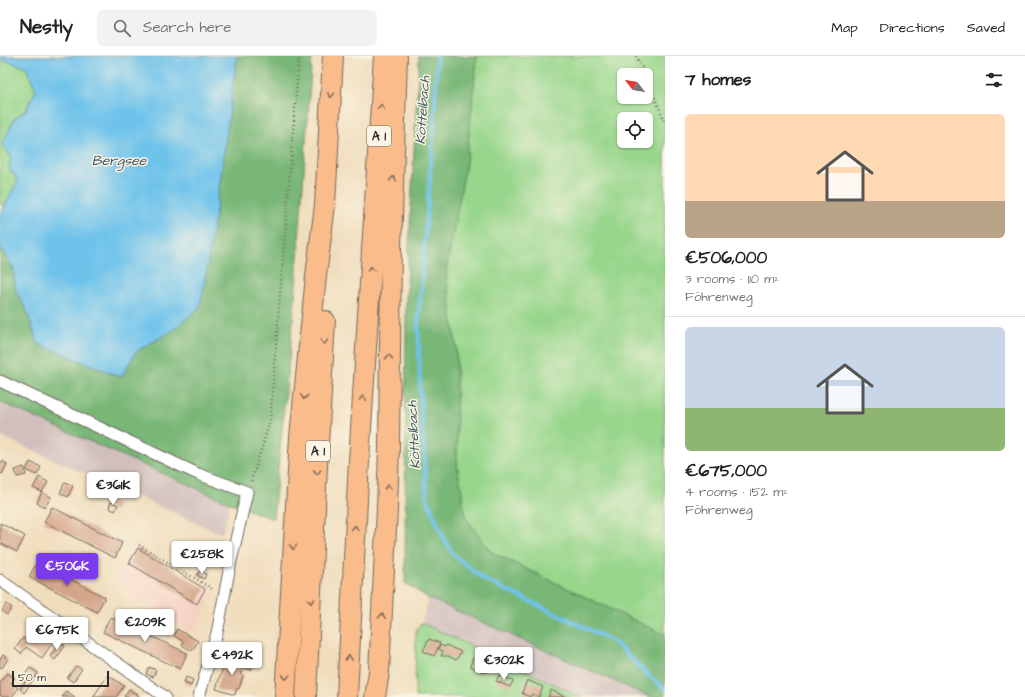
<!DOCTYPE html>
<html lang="en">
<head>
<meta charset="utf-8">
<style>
  :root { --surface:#fff; --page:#f2f2f2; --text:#222; --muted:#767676; --line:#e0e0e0; --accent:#7c3aed }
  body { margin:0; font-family:"Architects Daughter",sans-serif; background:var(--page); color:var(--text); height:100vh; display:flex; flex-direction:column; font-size:15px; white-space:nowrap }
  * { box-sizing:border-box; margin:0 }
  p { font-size:13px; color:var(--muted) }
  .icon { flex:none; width:22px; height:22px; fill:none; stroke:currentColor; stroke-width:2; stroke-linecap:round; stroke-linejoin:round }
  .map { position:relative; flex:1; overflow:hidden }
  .sheet { display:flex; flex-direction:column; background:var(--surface); width:360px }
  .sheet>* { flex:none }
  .needle { width:26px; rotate:301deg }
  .fabs { position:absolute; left:617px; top:12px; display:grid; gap:8px }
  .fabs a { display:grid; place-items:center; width:36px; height:36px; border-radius:6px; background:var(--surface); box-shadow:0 1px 3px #0004; font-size:20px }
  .scale { position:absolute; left:12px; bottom:10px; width:97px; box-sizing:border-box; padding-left:4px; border:2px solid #2b2b2b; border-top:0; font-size:11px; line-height:14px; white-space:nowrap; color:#2b2b2b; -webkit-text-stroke:3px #fcf5e5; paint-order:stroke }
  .price { position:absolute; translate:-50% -34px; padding:0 9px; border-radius:4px; background:#fff; color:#222; font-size:13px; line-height:26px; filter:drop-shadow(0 1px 2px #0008) }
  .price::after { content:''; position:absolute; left:50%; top:24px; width:12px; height:9px; margin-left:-6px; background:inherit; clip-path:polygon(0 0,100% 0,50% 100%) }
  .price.selected { background:var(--accent); color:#fff }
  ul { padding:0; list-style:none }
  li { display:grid; align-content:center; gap:8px; height:212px; padding:0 20px }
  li+li { border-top:1px solid var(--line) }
  li span { display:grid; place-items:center; height:124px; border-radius:6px; color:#555 }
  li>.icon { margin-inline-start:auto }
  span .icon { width:72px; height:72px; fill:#fffc; stroke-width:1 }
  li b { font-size:17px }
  h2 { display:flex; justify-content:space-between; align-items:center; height:48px; padding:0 20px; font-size:17px }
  header { display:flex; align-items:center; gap:24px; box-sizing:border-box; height:56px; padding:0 20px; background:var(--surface); border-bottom:1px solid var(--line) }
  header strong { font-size:19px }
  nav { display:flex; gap:22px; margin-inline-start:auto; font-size:14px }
  .search { width:280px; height:36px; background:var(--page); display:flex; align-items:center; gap:10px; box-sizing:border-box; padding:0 14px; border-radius:6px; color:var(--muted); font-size:15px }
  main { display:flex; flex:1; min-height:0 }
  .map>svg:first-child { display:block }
</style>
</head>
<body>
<header>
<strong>Nestly</strong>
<div class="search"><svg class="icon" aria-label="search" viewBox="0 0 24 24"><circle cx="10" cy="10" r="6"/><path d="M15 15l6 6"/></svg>Search here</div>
<nav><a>Map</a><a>Directions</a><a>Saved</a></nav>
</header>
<main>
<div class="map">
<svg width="665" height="641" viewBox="0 0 665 641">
  <rect width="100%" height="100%" fill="#fcf5e5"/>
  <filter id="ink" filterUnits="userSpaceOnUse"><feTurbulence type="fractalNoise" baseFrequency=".025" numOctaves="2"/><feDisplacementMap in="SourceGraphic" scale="8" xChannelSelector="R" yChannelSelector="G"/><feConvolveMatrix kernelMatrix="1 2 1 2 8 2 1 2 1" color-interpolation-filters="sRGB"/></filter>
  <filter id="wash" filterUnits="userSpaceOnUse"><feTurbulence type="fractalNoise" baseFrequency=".012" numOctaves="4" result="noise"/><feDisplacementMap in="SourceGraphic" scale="16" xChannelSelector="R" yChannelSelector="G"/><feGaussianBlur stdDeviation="0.9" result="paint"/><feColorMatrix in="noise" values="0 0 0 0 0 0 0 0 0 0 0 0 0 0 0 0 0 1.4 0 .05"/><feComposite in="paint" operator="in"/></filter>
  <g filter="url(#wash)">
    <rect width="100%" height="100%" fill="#f0ddbc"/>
    <path fill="#f6d2c3" d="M135,489L214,537L193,578L129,540L133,533L115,523Z"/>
    <path fill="#d1bfbd" d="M0,346L230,447L222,478L0,380Z
      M428,542L650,641H582L422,567Z"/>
    <path fill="#97d68b" stroke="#61805b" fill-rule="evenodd" d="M477,0H665V579L491,496L466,462L457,408L456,290L446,215L466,107ZM624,19H646V41H624ZM624,63H646V85H624Z
      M3,4L26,11L36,34L26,54L14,63L10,98L11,103L9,113L18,124L5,150L0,148V53L2,48L0,44V12Z
      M422,567L582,641H415L416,574Z"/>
    <path fill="#79b777" stroke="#527151" d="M237,0H312L295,244L273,463L230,447L0,346V190L13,212L16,235L26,253L38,288L121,321L137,295L172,275L200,251L206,218L221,119Z
      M419,0H477L466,107L446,215L456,290L457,408L466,462L491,496L665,579V641H650L428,542L405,527L406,246Z"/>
    <path fill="#6ec3eb" stroke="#4c778b" d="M0,0H237L221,119L206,218L200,251L172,275L137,295L121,321L38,288L26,253L16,235L13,212L0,190V159L18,124L9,113C12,100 11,99 2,89L14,63L26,54L36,34L26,11L0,3Z"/>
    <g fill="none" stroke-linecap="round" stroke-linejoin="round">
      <path stroke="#6ec3eb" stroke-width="4" d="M437,0L434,70L418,268L421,357L427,442L443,481L454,499L483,523L613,585L647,618L665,633"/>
    </g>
    <g id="blocks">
      <path fill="#d5a589" d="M2,405L7,408L2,418L0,417V408Z
        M30,406L41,411L37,419L26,414Z
        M24,411L26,419L17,421L15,414Z
        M39,421L48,426L42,436L33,432Z
        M65,426L73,430L68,441L60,437Z
        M42,436L51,441L45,451L37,447Z
        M111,446L118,449L115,455L109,452Z
        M52,451L122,487L115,502L44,466Z
        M0,467L25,480L17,496L0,487Z
        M138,492L205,533L197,548L129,507Z
        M37,506L105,541L97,556L29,521Z
        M200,515L206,518L204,523L197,519Z
        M7,548L12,552L7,559L2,555Z
        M110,561L187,597L180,613L103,576Z
        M39,572L55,583L42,602L26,591L21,598L15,593L23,582L29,587Z
        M177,573L198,585L192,595L182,589L184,586L174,580Z
        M429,583L440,587L434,600L423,595Z
        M60,587L65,590L55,604L50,600Z
        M440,589L445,591L446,589L461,596L456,604L448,600H441L443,595L438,593Z
        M3,599L8,603L2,612L0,611V603Z
        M473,602L489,609L485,617L470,610Z
        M240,603L253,607L251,614L243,612L241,618L243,619L239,633L237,632L235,639L216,633L225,605L238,610Z
        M76,610L82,613L73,626L67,622Z
        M149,611L156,614L153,621L146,618Z
        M30,612L38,617L24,637L20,633L29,620L26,617Z
        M7,617L15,622L11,627L18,632L12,641H3L0,639V627Z
        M108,619L124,630L116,641H93Z
        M499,619L513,625L510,631L496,625Z
        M186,621L193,624L191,630L184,627Z
        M527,624L543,631L539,641L532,638L530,641L522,637Z
        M129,633L140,641H124Z
        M551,634L566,641H548Z
        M66,635L75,641H62Z"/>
    </g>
  </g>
  <g filter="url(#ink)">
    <use href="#blocks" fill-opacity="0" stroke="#70695e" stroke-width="1"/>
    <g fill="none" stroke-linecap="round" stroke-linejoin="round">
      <g stroke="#70695e" stroke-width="13">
        <path id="minor" d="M0,325L198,418L247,436L231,505L217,577L199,641
          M0,524L165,641"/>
      </g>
      <g stroke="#70695e" stroke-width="22">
        <path id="motorway" d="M285,641L300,381L316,220L325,149L333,0
          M306,641L318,389L325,265
          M347,641L359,405L384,0
          M375,641L379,616L387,453L389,392L391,192L397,0"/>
      </g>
      <path stroke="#70695e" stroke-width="2.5" stroke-dasharray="1 3" stroke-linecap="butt" d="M636,0L646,19
        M646,19L665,67
        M251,425L270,366L299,0
        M139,489L214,534"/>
      <use href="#minor" stroke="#fff" stroke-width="11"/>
      <use href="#motorway" stroke="#fabc8b" stroke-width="20"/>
    </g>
    <defs><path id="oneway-chevron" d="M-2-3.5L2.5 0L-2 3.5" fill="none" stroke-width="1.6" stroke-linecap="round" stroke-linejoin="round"/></defs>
    <g stroke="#886c56">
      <use href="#oneway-chevron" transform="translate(331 39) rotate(93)"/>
      <use href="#oneway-chevron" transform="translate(381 51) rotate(-87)"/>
      <use href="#oneway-chevron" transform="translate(393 123) rotate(-88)"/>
      <use href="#oneway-chevron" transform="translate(371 213) rotate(-87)"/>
      <use href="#oneway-chevron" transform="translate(324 286) rotate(93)"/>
      <use href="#oneway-chevron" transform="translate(389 301) rotate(-90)"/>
      <use href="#oneway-chevron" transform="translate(304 341) rotate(96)"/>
      <use href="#oneway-chevron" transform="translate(363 342) rotate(-87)"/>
      <use href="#oneway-chevron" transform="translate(317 416) rotate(93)"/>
      <use href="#oneway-chevron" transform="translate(388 431) rotate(-88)"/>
      <use href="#oneway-chevron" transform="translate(355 472) rotate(-87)"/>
      <use href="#oneway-chevron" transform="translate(293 491) rotate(93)"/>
      <use href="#oneway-chevron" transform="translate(311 545) rotate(93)"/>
      <use href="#oneway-chevron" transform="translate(382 560) rotate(-87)"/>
      <use href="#oneway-chevron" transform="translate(349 602) rotate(-87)"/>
      <use href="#oneway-chevron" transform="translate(286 621) rotate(93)"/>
    </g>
  </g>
  <g text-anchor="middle" stroke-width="3" stroke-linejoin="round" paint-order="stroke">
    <g fill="#fcf5e5" stroke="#6a6863" stroke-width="1">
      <rect x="367" y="70" width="24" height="20" rx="3"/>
      <rect x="306" y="385" width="24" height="20" rx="3"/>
    </g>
    <g font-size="12" font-weight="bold" fill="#2b2b2b">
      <text x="379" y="84">A 1</text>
      <text x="318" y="399">A 1</text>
    </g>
    <g font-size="14" font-style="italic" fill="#3f5965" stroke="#fcf5e5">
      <text transform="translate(422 54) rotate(-86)" y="5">Köttelbach</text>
      <text x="119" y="109">Bergsee</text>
      <text transform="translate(413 379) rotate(-93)" y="5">Köttelbach</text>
    </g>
  </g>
</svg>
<div class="fabs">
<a><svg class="needle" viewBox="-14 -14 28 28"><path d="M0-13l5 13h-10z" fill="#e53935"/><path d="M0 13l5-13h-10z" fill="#767676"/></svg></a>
<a><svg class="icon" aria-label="locate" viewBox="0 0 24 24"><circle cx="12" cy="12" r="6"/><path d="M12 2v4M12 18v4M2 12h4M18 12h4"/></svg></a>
</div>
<div class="scale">50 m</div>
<b class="price" style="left:113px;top:450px">€361K</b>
<b class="price" style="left:202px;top:519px">€258K</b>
<b class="price selected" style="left:67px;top:531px">€506K</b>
<b class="price" style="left:145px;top:587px">€209K</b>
<b class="price" style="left:57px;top:595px">€675K</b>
<b class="price" style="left:232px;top:620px">€492K</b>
<b class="price" style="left:504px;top:625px">€302K</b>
</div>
<section class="sheet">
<h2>7 homes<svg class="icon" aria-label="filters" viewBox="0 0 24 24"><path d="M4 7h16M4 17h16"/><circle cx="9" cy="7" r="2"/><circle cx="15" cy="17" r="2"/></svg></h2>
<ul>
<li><span style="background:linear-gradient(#ffd9b3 70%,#b9a48a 0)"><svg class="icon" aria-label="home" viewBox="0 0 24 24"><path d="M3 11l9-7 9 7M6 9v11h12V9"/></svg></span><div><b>€506,000</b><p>3 rooms · 110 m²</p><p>Föhrenweg</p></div></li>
<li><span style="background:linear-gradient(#c9d6e8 65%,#8fb573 0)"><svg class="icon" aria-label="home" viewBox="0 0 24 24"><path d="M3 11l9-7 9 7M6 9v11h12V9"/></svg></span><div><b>€675,000</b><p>4 rooms · 152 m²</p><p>Föhrenweg</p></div></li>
</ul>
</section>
</main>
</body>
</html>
